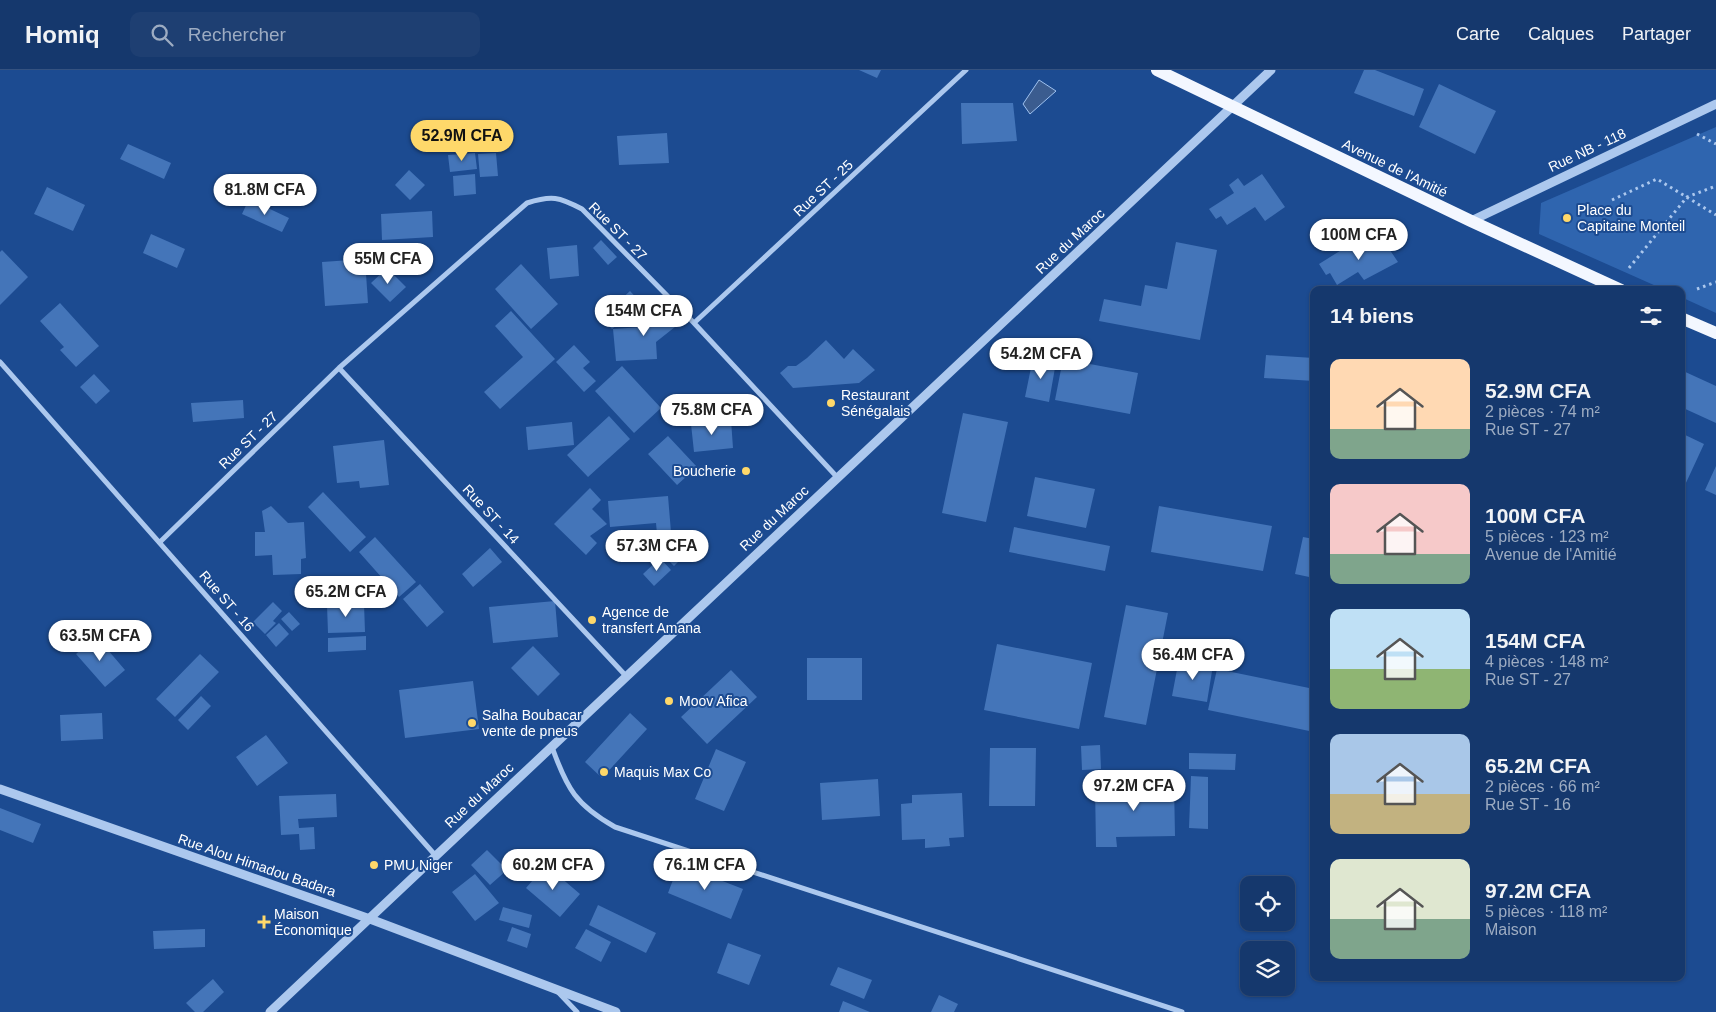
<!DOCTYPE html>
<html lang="fr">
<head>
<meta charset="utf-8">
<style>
  :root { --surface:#15386d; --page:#1e3f72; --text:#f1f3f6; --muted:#9dacc2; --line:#345280; --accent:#fed86a }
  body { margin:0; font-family:Arial,sans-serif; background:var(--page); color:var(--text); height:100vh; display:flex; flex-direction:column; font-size:19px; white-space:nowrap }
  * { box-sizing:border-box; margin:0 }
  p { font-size:16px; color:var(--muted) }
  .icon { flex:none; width:28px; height:28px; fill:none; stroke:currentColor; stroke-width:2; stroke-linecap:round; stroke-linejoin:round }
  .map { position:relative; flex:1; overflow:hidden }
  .drawer { position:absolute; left:1310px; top:216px; width:375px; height:695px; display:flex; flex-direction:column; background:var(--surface); border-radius:10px; box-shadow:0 1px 4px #0004,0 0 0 1px var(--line) }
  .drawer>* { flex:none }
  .buttons { position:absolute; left:1240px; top:806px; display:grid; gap:10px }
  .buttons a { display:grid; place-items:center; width:55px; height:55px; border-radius:10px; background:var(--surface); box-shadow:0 1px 4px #0004,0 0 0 1px var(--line); font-size:25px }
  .price { position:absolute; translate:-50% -42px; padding:0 11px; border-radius:18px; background:#fff; color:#222; font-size:16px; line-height:32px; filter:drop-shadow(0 1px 2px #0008) }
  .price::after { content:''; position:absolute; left:50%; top:30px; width:15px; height:11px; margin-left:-8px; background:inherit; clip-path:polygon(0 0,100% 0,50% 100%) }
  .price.on { background:var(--accent); color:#111 }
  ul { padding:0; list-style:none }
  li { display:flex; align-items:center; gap:15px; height:125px; padding:0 20px }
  li span { display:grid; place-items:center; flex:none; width:140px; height:100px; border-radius:10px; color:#555 }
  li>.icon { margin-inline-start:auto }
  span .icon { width:60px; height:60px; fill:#fffc; stroke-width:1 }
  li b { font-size:21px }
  h2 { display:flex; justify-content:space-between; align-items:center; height:60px; padding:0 20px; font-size:21px }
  header { display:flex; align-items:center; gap:30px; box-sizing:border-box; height:70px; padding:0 25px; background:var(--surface); border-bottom:1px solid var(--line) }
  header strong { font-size:24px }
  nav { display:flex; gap:28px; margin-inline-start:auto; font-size:18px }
  .search { width:350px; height:45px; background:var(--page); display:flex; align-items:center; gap:12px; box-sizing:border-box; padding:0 18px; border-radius:10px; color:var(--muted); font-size:19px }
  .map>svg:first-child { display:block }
</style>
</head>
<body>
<header>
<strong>Homiq</strong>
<div class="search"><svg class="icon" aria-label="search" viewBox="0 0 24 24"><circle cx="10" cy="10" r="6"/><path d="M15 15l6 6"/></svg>Rechercher</div>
<nav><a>Carte</a><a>Calques</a><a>Partager</a></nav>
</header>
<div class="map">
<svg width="1716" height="942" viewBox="0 0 1716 942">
  <rect width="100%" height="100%" fill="#1c4b91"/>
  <path fill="#2f65af" d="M1716,57V243L1681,227V220H1665L1539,164L1541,133Z"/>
  <path fill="#3b5c8f" stroke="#9fc2f0" d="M1039,10L1056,21L1030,44L1023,34Z"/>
  <path fill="#4475b9" d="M859,0H881L877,8Z
    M1364,0H1375L1424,19L1414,46L1354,23Z
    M1439,14L1496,41L1475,84L1419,57Z
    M961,33H1013L1017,71L962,74Z
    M667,63L669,93L619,95L617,66Z
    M128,74L171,93L164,109L120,89Z
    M475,83L477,99L450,102L448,85Z
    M496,83L498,106L480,107L478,84Z
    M409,100L425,115L410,130L395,115Z
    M475,104L476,124L454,126L453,106Z
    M1262,104L1285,137L1265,151L1255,137L1227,155L1221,146L1216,149L1209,139L1234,123L1229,115L1238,108L1244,116Z
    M47,117L85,135L73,161L34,144Z
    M249,129L289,148L282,162L242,144Z
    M432,141L433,167L382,170L381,144Z
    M151,164L185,179L177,198L143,183Z
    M1381,167L1398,192L1364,210L1358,202L1337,215L1330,203L1326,205L1319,194L1359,169L1365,178Z
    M601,170L617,187L608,195L593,178Z
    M1176,172L1217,180L1200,270L1099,251L1104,229L1141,236L1145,215L1167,219Z
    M577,175L579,206L550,209L547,178Z
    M2,180L28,207L0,235V182Z
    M365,189L368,233L325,236L322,192Z
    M521,194L558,234L531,259L495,219Z
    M387,198L406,217L390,232L371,213Z
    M630,221L643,235L619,256L617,255L612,259L602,247Z
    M60,233L99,276L76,297L60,280L64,277L40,251Z
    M663,234L680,253L656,272L657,289L616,291L613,259L642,257L640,255Z
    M511,241L555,289L500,339L484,322L523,287L495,256Z
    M826,270L844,289L853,279L875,300L859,313L793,318L780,303L788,296H796L807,288Z
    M574,275L590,292L583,298L596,311L584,322L556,292Z
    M1266,285L1314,288V311L1264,308Z
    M1033,288L1056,292L1049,332L1025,327Z
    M1063,289L1138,303L1130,344L1055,330Z
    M622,296L661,338L634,363L595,321Z
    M1681,300L1716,316V353L1681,337Z
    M94,304L110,321L96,334L80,317Z
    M243,330L244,348L193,352L191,333Z
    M963,343L1008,352L986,452L942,443Z
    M609,346L630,369L588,407L567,385Z
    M731,350L733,378L694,382L691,354Z
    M572,352L574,375L528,380L526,357Z
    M1681,363L1704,374L1685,415L1681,413Z
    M668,366L697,397L677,415L648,384Z
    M384,370L389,415L360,418L359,411L337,413L333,376Z
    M1716,396V425L1705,420Z
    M1035,407L1095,419L1086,458L1027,446Z
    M590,418L601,430L592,439L607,454L590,466L597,473L586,485L554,454Z
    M323,422L366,467L350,482L308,437Z
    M668,426L671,462L657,464L656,453L610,457L608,431Z
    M271,436L288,453L304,452L306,488L301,489V504L273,505L272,485L255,486V462H265L262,441Z
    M1159,436L1272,456L1263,501L1151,482Z
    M1014,457L1110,476L1105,501L1009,482Z
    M375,467L416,512L399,527L359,482Z
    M1303,467L1314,469V508L1295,504Z
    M679,468L691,479L674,496L663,485Z
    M490,478L502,492L473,517L462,504Z
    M660,488L671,500L654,516L643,504Z
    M420,514L444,542L427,557L403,529Z
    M555,531L558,567L493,573L489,537Z
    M273,532L282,541L273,551L276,553L265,564L253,552Z
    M364,533L365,562L328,563L327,535Z
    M1126,535L1168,543L1146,655L1104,647Z
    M289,542L300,554L292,561L281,549Z
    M279,553L289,564L276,577L266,565Z
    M96,566L125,600L105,617L76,584Z
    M366,566V580L328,582V568Z
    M997,574L1092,593L1079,659L984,640Z
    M533,576L560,604L538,626L511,598Z
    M200,584L219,602L175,647L156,629Z
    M807,588H862V630H807Z
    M1179,589L1213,595L1207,632L1172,626Z
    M1217,599L1314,619V662L1208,640Z
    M731,600L757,627L707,674L681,647Z
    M473,611L479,659L405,668L399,620Z
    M201,626L211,636L188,660L178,650Z
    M102,643L103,669L61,671L60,645Z
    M630,643L647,659L602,708L585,692Z
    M266,665L288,693L257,716L236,687Z
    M1100,675L1101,699L1082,700L1081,676Z
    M990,678H1036L1035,736H989Z
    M716,679L746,692L724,741L695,729Z
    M1189,683L1236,684L1235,700L1189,699Z
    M1191,706L1208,707V759L1189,758Z
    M878,709L880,746L822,750L820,713Z
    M1174,713L1175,766L1116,767L1117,777H1096L1095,715Z
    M962,723L964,767L949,768L950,776L925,778V769L902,770L901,734L912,733V725Z
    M336,724L337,747L298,749L299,758L314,757L315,779L300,780L299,764L281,765L279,726Z
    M0,738L41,754L33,773L0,760Z
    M487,780L507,800L490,815L471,795Z
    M679,794L743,819L731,849L668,823Z
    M546,795L580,824L560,847L526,818Z
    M475,804L499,833L475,851L452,822Z
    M598,835L656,863L646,883L589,855Z
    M503,837L532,845L529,858L499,850Z
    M512,857L531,864L527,878L507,871Z
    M205,859V877L154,879L153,861Z
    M586,859L611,872L601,892L575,878Z
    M728,873L761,885L749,915L717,903Z
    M838,897L872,910L864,929L830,915Z
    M213,909L224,922L203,942H195L186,933Z
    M939,925L958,934L954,942H931Z
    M843,931L870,942H839Z"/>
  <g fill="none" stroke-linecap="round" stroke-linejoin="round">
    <path stroke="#acc8ee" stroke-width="3" stroke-dasharray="2.5 4" stroke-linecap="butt" d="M1697,64L1716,74
      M1612,130L1657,109L1716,145
      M1629,198L1687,127L1716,116
      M1697,219L1716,212"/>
    <path stroke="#acc8ee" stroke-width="5" d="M694,253L966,0
      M0,292L435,785
      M339,298L626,606
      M160,472L339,298L527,133C552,125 559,127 582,139L694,253L837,407
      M552,677C567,719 576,735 615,757L1182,942
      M558,922L577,942"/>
    <path stroke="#acc8ee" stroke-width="9" d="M1471,151L1716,34
      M0,719L370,849L616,942
      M270,942L1271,0"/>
    <path stroke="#f3f7ff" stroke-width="12" d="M1157,0L1471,151L1621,220
      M1681,248L1716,263"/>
  </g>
  <g fill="#fed86a" stroke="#1c4b91" stroke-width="2">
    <circle cx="1567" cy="148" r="5"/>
    <circle cx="831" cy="333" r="5"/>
    <circle cx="746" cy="401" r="5"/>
    <circle cx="592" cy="550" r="5"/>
    <circle cx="669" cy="631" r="5"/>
    <circle cx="472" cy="653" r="5"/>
    <circle cx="604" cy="702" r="5"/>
    <circle cx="374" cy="795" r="5"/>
    <path d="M261.5 844.5h5v5h5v5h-5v5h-5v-5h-5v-5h5z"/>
  </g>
  <g text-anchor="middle" stroke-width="4" stroke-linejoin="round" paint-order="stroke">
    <g font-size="14" fill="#fff" stroke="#1c4b91">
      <text transform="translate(1587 80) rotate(-25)" y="5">Rue NB - 118</text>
      <text transform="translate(1395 98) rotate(26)" y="5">Avenue de l'Amitié</text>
      <text transform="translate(823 118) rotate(-43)" y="5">Rue ST - 25</text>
      <text transform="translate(618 161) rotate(45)" y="5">Rue ST - 27</text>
      <text transform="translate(1070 171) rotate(-43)" y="5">Rue du Maroc</text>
      <text transform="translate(248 370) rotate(-44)" y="5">Rue ST - 27</text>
      <text transform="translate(491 444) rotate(47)" y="5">Rue ST - 14</text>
      <text transform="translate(774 448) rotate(-43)" y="5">Rue du Maroc</text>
      <text transform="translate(227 531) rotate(49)" y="5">Rue ST - 16</text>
      <text transform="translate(479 725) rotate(-43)" y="5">Rue du Maroc</text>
      <text transform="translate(257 795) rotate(19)" y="5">Rue Alou Himadou Badara</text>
    </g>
    <g font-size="14" fill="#fff" stroke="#1c4b91" text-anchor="start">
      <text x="1577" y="145">Place du<tspan x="1577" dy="16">Capitaine Monteil</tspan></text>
      <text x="841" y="330">Restaurant<tspan x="841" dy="16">Sénégalais</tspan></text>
      <text x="736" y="406" text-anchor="end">Boucherie</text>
      <text x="602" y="547">Agence de<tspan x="602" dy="16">transfert Amana</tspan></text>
      <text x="679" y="636">Moov Afica</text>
      <text x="482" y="650">Salha Boubacar<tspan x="482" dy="16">vente de pneus</tspan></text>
      <text x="614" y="707">Maquis Max Co</text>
      <text x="384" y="800">PMU Niger</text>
      <text x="274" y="849">Maison<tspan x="274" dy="16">Économique</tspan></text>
    </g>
  </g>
</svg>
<div class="buttons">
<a><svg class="icon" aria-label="locate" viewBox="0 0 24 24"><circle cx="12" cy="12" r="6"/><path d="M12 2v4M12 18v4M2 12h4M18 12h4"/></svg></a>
<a><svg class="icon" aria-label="layers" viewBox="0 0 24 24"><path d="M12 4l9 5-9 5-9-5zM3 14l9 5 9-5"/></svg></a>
</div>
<b class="price on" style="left:462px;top:92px">52.9M CFA</b>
<b class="price" style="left:265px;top:146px">81.8M CFA</b>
<b class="price" style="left:1359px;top:191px">100M CFA</b>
<b class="price" style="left:388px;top:215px">55M CFA</b>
<b class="price" style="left:644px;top:267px">154M CFA</b>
<b class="price" style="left:1041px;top:310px">54.2M CFA</b>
<b class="price" style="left:712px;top:366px">75.8M CFA</b>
<b class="price" style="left:657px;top:502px">57.3M CFA</b>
<b class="price" style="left:346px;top:548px">65.2M CFA</b>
<b class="price" style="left:100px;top:592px">63.5M CFA</b>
<b class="price" style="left:1193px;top:611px">56.4M CFA</b>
<b class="price" style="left:1134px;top:742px">97.2M CFA</b>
<b class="price" style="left:553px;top:821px">60.2M CFA</b>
<b class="price" style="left:705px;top:821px">76.1M CFA</b>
<section class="drawer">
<h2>14 biens<svg class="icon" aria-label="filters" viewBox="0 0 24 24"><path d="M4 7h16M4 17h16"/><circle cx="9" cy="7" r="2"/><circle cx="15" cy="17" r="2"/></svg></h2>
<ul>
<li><span style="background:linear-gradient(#ffd9b3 70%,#7fa58c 0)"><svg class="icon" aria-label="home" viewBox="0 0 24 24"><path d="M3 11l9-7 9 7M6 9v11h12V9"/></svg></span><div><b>52.9M CFA</b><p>2 pièces · 74 m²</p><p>Rue ST - 27</p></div></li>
<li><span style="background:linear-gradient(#f6c9c9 70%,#7fa58c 0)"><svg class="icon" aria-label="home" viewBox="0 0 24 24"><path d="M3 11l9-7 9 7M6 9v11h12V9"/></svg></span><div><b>100M CFA</b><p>5 pièces · 123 m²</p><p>Avenue de l'Amitié</p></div></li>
<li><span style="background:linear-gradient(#bfe0f5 60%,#8fb573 0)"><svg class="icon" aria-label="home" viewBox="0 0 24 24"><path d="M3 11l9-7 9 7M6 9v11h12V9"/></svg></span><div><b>154M CFA</b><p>4 pièces · 148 m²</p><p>Rue ST - 27</p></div></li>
<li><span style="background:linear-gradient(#a9c7e8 60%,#c2b280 0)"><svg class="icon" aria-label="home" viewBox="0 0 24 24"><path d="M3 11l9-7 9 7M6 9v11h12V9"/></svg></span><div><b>65.2M CFA</b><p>2 pièces · 66 m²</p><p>Rue ST - 16</p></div></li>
<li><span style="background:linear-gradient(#dfe7d0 60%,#7fa58c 0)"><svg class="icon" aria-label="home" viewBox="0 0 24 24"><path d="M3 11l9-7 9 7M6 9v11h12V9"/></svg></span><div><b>97.2M CFA</b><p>5 pièces · 118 m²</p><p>Maison</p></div></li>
</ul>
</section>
</div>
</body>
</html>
